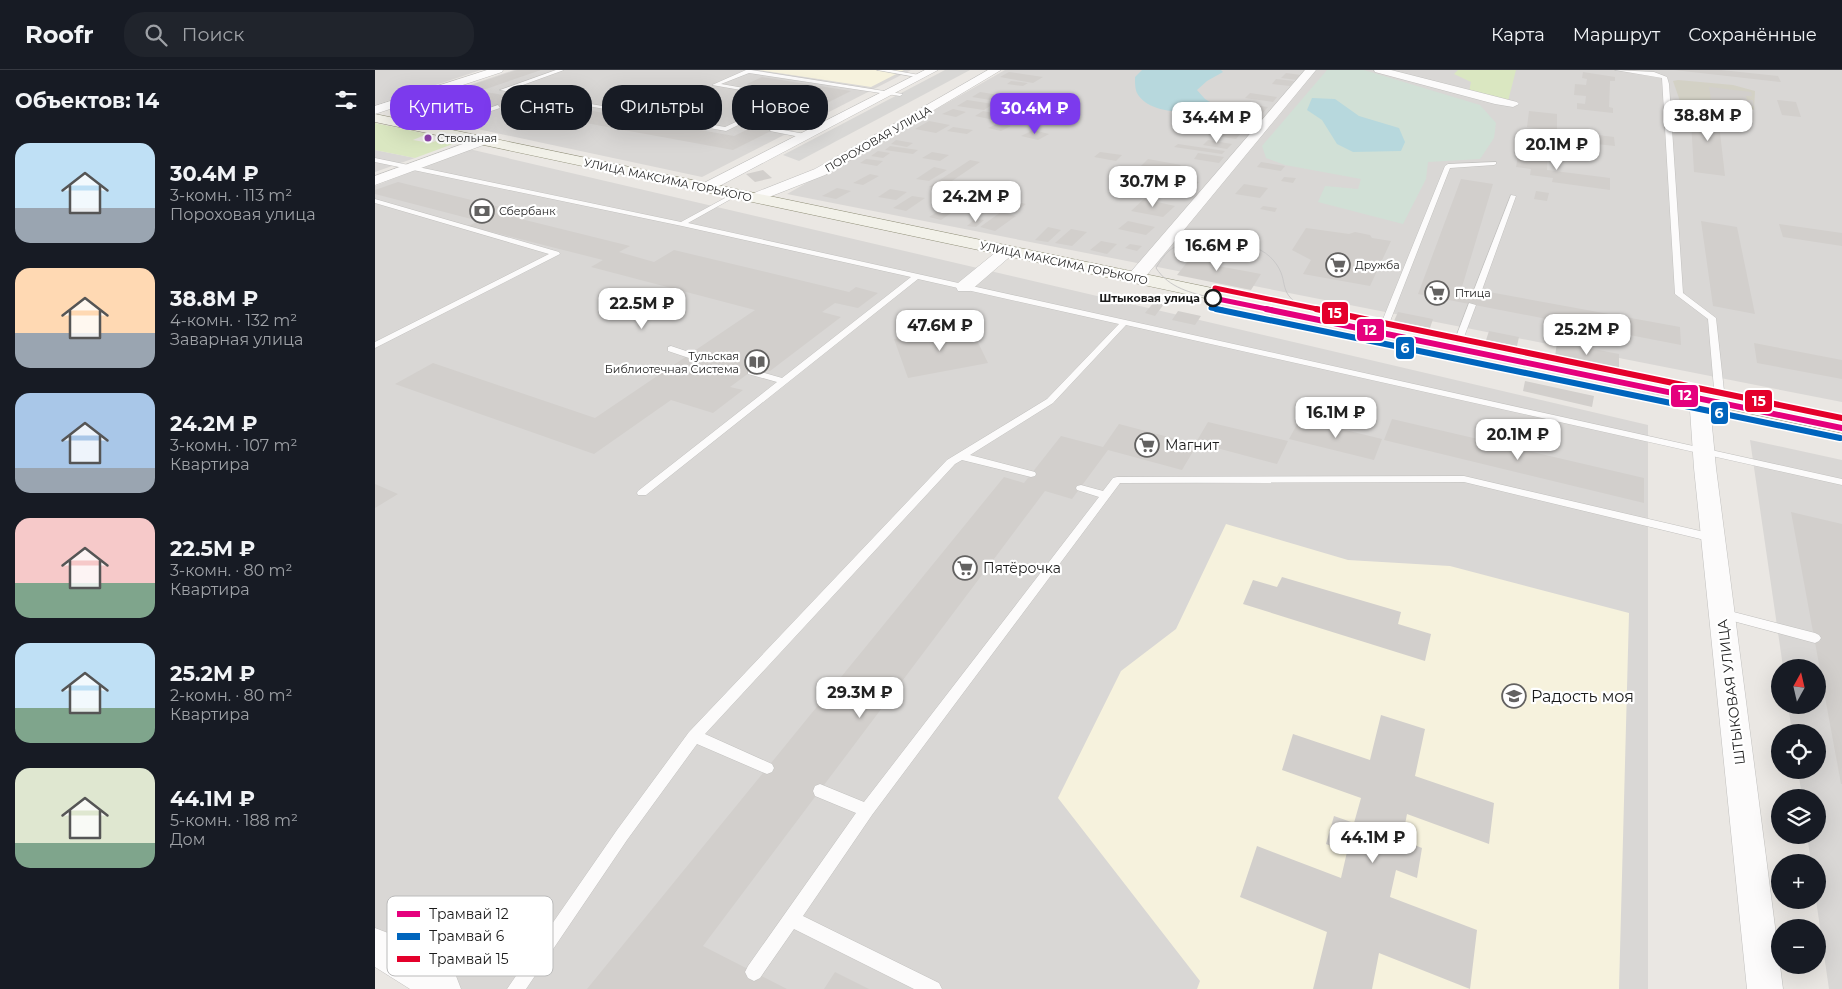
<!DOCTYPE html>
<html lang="ru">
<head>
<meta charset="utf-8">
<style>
  :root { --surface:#171b24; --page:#20242c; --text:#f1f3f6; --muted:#9ea1a6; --line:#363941; --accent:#7c3aed }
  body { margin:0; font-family:Montserrat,sans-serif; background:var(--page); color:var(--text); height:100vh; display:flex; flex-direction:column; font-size:19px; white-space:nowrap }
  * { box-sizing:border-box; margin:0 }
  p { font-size:16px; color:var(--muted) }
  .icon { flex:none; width:28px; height:28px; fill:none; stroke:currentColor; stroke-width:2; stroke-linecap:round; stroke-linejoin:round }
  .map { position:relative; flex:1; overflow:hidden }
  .drawer { display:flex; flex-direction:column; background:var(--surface); width:375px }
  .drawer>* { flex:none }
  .banner { position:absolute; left:15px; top:15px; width:475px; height:45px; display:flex; gap:10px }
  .needle { width:32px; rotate:8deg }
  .tools { position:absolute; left:1396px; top:589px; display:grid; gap:10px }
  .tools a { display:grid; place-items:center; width:55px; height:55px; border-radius:50%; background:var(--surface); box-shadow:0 5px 20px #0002; font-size:25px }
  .price { position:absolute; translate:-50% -42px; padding:0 11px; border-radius:10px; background:#fff; color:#222; font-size:16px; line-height:32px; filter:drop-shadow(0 1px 2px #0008) }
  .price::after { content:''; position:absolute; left:50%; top:30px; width:15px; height:11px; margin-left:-8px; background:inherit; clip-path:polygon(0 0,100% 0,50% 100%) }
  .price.active { background:var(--accent); color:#fff }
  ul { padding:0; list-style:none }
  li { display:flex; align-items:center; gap:15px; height:125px; padding:0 15px }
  li span { display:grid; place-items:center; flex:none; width:140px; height:100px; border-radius:15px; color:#555 }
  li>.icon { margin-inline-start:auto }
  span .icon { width:60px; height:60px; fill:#fffc; stroke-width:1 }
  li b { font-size:21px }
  h2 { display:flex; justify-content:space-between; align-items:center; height:60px; padding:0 15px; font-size:21px }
  .tag { padding:0 18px; border-radius:20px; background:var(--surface); box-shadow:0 5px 20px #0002; font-size:18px; line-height:45px }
  .tag.active { background:var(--accent); color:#fff }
  header { display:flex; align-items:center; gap:30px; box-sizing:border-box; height:70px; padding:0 25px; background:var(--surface); border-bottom:1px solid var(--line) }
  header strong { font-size:24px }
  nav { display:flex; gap:28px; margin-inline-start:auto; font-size:18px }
  .search { width:350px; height:45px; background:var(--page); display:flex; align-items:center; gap:12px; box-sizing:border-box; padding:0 18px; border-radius:20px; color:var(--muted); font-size:19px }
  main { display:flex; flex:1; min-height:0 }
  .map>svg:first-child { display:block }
</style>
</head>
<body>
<header>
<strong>Roofr</strong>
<div class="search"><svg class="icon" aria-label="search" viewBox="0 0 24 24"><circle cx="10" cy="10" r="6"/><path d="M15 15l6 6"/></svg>Поиск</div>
<nav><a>Карта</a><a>Маршрут</a><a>Сохранённые</a></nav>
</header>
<main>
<section class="drawer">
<h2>Объектов: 14<svg class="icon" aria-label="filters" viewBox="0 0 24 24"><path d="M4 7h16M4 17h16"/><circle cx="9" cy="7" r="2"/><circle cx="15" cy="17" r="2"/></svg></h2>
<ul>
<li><span style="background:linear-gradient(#bfe0f5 65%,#9aa5b1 0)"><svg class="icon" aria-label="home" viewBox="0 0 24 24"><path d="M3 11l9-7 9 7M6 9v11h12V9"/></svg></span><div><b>30.4M ₽</b><p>3-комн. · 113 m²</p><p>Пороховая улица</p></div></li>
<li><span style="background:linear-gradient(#ffd9b3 65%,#9aa5b1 0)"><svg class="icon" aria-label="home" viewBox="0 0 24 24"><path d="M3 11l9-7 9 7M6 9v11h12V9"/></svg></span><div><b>38.8M ₽</b><p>4-комн. · 132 m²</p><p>Заварная улица</p></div></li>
<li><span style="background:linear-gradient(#a9c7e8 75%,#9aa5b1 0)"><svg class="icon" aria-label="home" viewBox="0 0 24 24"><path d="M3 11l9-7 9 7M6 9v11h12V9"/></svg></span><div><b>24.2M ₽</b><p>3-комн. · 107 m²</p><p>Квартира</p></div></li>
<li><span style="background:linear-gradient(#f6c9c9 65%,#7fa58c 0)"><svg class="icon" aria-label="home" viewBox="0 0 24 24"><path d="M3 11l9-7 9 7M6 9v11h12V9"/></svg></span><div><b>22.5M ₽</b><p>3-комн. · 80 m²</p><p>Квартира</p></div></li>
<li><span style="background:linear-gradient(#bfe0f5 65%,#7fa58c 0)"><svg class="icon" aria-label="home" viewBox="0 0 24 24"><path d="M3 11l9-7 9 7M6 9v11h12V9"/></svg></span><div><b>25.2M ₽</b><p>2-комн. · 80 m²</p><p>Квартира</p></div></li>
<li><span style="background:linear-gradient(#dfe7d0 75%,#7fa58c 0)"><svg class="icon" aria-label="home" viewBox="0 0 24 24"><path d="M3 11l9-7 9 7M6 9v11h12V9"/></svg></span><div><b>44.1M ₽</b><p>5-комн. · 188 m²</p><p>Дом</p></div></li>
</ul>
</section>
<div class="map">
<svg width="1467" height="919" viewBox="0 0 1467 919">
  <rect width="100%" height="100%" fill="#eae7e3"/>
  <path fill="#d9d7d5" d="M0,0H106L0,35Z
    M139,0H536L327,107L18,41Z
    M630,0H1467V332L412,124Z
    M94,79L1273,355V919H68L0,876V116Z
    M0,80L40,88L0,102Z
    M1375,370L1467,390V919H1454L1441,830L1442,792H1436L1432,765H1442V728L1427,727L1423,700H1442V662H1417L1413,635H1442V598L1408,597Z"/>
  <path fill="#f6f2dd" d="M384,0H529L496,17Z
    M851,454L973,490L1075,496L1254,543L1244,919H822L825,911L683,728L746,601L801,559Z"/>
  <path fill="#d3d1c5" d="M1303,10L1358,15L1380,21L1379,40L1305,31L1298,11Z"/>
  <path fill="#dae7c1" d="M1083,0H1141L1133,31L1094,22L1096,12L1079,4Z
    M0,53L52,64L38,70L55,73L70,68L86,71L40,88L0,80Z"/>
  <path fill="#d1e0d6" d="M952,0H989L1105,35L1121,53L1119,68L1105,89L1053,92L1051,109L1028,154L943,132L950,116L983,119L986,109L910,95L891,88L887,76Z"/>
  <path fill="#d8d7d5" d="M570,0H595L424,91L408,85Z"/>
  <path fill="#b7d8dd" d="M767,0H846L848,2L832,11L822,20L830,29L840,35L836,40C814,43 774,45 762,23C760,19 760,12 760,7Z
    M937,28L960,29L984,46L1024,58L1030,72L1026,81L978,82L962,74L947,50L932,40Z"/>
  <path fill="#d2cfcc" d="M142,0H166L105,21L359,66L444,25L372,14L387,7L476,21L358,80L64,26Z
    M1299,0H1346L1403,6L1406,12Z
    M634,2L668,7L658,13L625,7Z
    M1208,2L1240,7V11H1235L1234,37L1238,38V43L1202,39V33L1210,34L1211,26L1199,25L1200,14L1211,15L1212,9L1207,8Z
    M911,3L926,5L922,10L906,8Z
    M901,9L919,11L915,16L897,14Z
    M636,11L653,13L648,16L632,14Z
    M1334,17L1376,22L1377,26H1371L1372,30H1378L1379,36L1336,30Z
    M605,22L624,25L615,30L597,27Z
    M875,23L902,27L898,32L870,28Z
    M256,26L266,28L252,33L242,32Z
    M661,28L674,30L667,34L654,32Z
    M592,30L618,34L609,40L582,36Z
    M1402,30L1421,32L1426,47L1407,45Z
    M872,34L893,37L886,45L864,41Z
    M1322,37L1351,41L1353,55L1344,54L1350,106L1319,102L1316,51L1323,52Z
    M578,39L591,42L581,47L567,44Z
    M608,41L638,47L629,52L600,46Z
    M1154,41L1182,44V60L1239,67L1240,76L1184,70V66L1165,63L1166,59L1152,57Z
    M656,44L688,51L679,55L648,48Z
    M849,47L880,52L875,57L843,52Z
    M554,51L575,55L561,63L540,59Z
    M624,53L636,56L626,61L613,58Z
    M578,57L598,60L592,64L572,61Z
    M838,59L866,63L861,69L833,65Z
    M658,60L674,64L663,70L646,66Z
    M521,70L538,73L532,77L516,74Z
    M833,70L857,74L852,79L828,75Z
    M803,74L850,81L847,84L799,77Z
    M515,76L543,80L538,84L510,80Z
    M1144,79L1173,82L1172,100L1235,108V120L1177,112L1178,108L1155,105L1156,99L1141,97Z
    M503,81L515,83L508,88L496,86Z
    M557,82L574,85L565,91L547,88Z
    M725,82L747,85L741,91L719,87Z
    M823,83L849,87L844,93L819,89Z
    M491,89L508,91L502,96L485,93Z
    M773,89L806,95L799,101L766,96Z
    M595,90L605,92L565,119L554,117Z
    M886,92L910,96L906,101L882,97Z
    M559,97L572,100L554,111L541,109Z
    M743,99L767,103L760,110L735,105Z
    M388,100L397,108L380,112L371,104Z
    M495,104L504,106L488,115L478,113Z
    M797,107L824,112L818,118L791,113Z
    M909,107L921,108L918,113L906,111Z
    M1086,109L1118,114L1087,217L1305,257L1306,275L1043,224Z
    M23,112L133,139L122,143L255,176L244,182L279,192L299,180L474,222L481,217L503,223L483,238L460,233L447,242L466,247L395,301L382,297L355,317L368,320L338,343L296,330L219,384L20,314L58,293L220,348L380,240L216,197L228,190L93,156L104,151L0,124V120Z
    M869,114L893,118L885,128L860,124Z
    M787,116L819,122L812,128L781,122Z
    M462,118L476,121L461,129L447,126Z
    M515,119L532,122L521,130L503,127Z
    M1161,121L1174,123L1172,131L1159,129Z
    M537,126L550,128L531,141L518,138Z
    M769,129L800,136L788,147L756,141Z
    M638,131L651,134L640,142L627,139Z
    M577,132L589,134L566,150L554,147Z
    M888,136L902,138L900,142L885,139Z
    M626,142L641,146L620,161L605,157Z
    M600,149L609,150L601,157L592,156Z
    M753,151L780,157L771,165L743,159Z
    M1326,151L1362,157L1380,244L1338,236Z
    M1404,154L1467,163V176L1408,167Z
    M673,157L686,160L673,172L660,170Z
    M931,158L974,164L980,162L995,165L997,168L1016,171L995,216L928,204L936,190L917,180Z
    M696,159L712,162L697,176L680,173Z
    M726,171L742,174L732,184L715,180Z
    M755,174L767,176L762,181L750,178Z
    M821,181L850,187L843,196L886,204L876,220L802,205Z
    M779,232L789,234L780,246L770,243Z
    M803,241L826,246L820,255L797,250Z
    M1023,242L1058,249L1055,258L1019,251Z
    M595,256L613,293L533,308L519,269Z
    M1114,261L1144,267L1142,276L1111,270Z
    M1182,272L1244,284V299L1180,287Z
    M1379,273L1467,290V309L1382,293Z
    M1150,311L1219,326L1217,337L1148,321Z
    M925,349L1007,369L999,390L914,369Z
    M1017,349L1269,408V433L1009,370Z
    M833,352L913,371L902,394L823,373L807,400L733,380L697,429L670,421L328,876L412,919H212L629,407L649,413L686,366L728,377L744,354L820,374Z
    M0,414L23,424L0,438Z
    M1416,442L1467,454V714H1466Z
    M907,507L1026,542L1023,554L1056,564L1050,591L868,534L878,510L902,517Z
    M1006,645L1050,659L1040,706L1119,733L1114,774L1032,744L1027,770L1047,778L1042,808L1021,800L1015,827L1102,860L1095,919L1004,883L997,919H938L952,862L865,827L882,776L966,808L972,782L951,774L959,746L979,753L986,728L907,700L918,664L995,690Z
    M460,902L494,919H449Z"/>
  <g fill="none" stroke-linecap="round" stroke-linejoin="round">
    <g stroke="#c2c1bf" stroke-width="1">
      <path id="lane" d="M181,0H189L134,20L350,57L412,28L337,15L371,0H376L528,24L525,26L374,3L346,14L421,27L351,61L125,20Z
        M502,0H516L550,6L547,8Z
        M1240,0L1279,2L1292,7L1294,14L1308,223L1341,248L1350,330L1348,332H1342L1340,330L1333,249L1300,224L1287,8Z
        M123,35L125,38L57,61L52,60Z
        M397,58L430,64L433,66L430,68L395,61Z
        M0,88L306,152L361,122L364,124L363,125L313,153L1467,409V415L751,255L678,333L595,385L660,402L661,404L660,406L656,407L587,390L580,394L330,664L397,694L399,698L397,702L392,704L387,702L322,674L252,770L151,919H132L242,760L314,662L572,390L672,329L744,254L543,209L271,425H263L262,423L263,421L402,312L373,304V300L376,299L407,308L536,207L307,156L0,92Z
        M1121,92V94L1119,95L1075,98L1012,259L1008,262L1005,261L1004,259L1070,96L1073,94Z
        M1136,125L1141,126L1107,220L1100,222L1099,220Z
        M0,129L184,182L185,184L0,278V272L174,184L0,133Z
        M1094,233L1101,235L1086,275L1082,278L1079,277L1078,275Z
        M296,276L317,283L318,285L314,288L293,281V277Z
        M1089,406L1338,464L1344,468L1338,472L1089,412L745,413L497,745L428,846L564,913L567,919H539L419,859L385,908L379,911L373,908L370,902L373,896L481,743L440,726L438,721L440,716L445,714L489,732L724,427L702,420L701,418L702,416L706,415L728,421L738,408L742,407Z
        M1347,539L1440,563L1444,565L1446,568L1444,571L1440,573L1343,547L1341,544L1343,541Z"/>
    </g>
    <g stroke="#c2c1bf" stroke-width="1">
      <path id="street" d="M112,0H128L127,2L0,44V36Z
        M550,0H563L335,121H325L323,118L325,115Z
        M613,0H626L450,105L384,131H374L372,128L374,125L440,99Z
        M930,0H941L766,212H754L752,208L754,204Z
        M999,0H1016L1142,32L1144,34L1138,37L1120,34L1000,2Z
        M107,67L113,71L111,74L0,115V106Z
        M632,176L638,178L640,181L638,184L595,221H583L581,217L583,213L626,178Z
        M1324,319L1331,321L1334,325L1341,398L1408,919H1372L1319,398L1314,325L1317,321Z
        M0,858L13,863L81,906L86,919H35L0,897Z"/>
    </g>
    <g stroke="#93927c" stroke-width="1">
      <path id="secondary" d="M0,44L1467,349V363L0,52Z"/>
    </g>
    <use href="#lane" fill="#fcfbfb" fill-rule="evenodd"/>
    <use href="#street" fill="#fcfbfb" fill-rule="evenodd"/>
    <use href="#secondary" fill="#f2f1e9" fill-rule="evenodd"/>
    <path stroke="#c9c8c8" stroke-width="1" d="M838,228C816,223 794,218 781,198C786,190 790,183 798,178C823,164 880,167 899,191C917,213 898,223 935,241L1216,300"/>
    <g stroke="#fff" stroke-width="8">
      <path id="tram-1-far1" d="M838,228L897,240"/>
    </g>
    <g stroke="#fff" stroke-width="9">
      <path id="tram-1" d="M891,239L1467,358"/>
    </g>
    <g stroke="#fff" stroke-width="8">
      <path id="tram-2-far1" d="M836,238L847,240"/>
    </g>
    <g stroke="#fff" stroke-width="9">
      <path id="tram-2" d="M841,239L1465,368"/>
    </g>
    <g stroke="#fff" stroke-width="8">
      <path id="tram-3-far1" d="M840,218L947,240"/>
    </g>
    <g stroke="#fff" stroke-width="9">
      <path id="tram-3" d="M941,239L1467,348"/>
    </g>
    <use href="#tram-1-far1" stroke="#e5007d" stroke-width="5"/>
    <use href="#tram-1" stroke="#e5007d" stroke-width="6"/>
    <use href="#tram-2-far1" stroke="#0065bd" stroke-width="5"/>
    <use href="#tram-2" stroke="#0065bd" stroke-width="6"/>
    <use href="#tram-3-far1" stroke="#e4002b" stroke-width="5"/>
    <use href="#tram-3" stroke="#e4002b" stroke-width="6"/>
  </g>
  <defs>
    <g id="bank-ring" transform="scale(1.25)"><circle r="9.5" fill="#fff" stroke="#636261" stroke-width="1.5"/><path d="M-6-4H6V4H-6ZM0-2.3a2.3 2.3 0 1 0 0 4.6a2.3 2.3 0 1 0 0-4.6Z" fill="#636261"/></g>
    <g id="supermarket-ring" transform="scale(1.25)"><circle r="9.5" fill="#fff" stroke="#636261" stroke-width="1.5"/><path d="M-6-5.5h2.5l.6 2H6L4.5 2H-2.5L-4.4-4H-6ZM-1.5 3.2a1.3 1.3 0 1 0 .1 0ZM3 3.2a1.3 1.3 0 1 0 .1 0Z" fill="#636261"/></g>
    <g id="library-ring" transform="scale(1.25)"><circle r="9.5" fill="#fff" stroke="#636261" stroke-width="1.5"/><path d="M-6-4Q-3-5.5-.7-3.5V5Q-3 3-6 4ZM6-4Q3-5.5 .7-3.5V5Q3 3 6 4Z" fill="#636261"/></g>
    <g id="school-ring" transform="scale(1.25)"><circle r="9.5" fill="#fff" stroke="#636261" stroke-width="1.5"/><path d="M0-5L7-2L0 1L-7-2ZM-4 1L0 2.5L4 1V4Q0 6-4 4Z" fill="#636261"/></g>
  </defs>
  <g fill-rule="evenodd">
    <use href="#bank-ring" x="107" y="141"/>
    <use href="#supermarket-ring" x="963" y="195"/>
    <use href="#supermarket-ring" x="1062" y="223"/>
    <use href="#library-ring" x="382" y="292"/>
    <use href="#supermarket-ring" x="772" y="375"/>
    <use href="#supermarket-ring" x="590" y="498"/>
    <use href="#school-ring" x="1139" y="626"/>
  </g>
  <circle fill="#8e44ad" stroke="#fff" stroke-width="2" cx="53" cy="68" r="4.5"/>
  <circle fill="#fff" stroke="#1b1b1b" stroke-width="2.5" cx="838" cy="228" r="8"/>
  <g text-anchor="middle" stroke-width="4.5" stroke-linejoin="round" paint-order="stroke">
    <g font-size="11" fill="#1b1b1b" stroke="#fff" text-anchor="start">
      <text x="62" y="72">Ствольная</text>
    </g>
    <g font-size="11" fill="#1b1b1b" stroke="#fff">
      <text transform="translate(503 69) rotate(-30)" y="4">ПОРОХОВАЯ УЛИЦА</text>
      <text transform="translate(293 110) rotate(12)" y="4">УЛИЦА МАКСИМА ГОРЬКОГО</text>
      <text transform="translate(689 193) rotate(12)" y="4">УЛИЦА МАКСИМА ГОРЬКОГО</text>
    </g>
    <g font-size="11" fill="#1b1b1b" stroke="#fff" text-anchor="start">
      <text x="124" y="145">Сбербанк</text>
      <text x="980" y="199">Дружба</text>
      <text x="1080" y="227">Птица</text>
      <text x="364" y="290" text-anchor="end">Тульская<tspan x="364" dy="13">Библиотечная Система</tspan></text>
    </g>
    <g font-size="11" font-weight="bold" fill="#1b1b1b" stroke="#fff" text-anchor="end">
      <text x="825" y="232">Штыковая улица</text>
    </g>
    <g font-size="14" fill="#1b1b1b" stroke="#fff" text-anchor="start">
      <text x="790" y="380">Магнит</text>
      <text x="608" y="503">Пятёрочка</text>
    </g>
    <g font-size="14" fill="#1b1b1b" stroke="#fff">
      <text transform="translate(1356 622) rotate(-97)" y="5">ШТЫКОВАЯ УЛИЦА</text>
    </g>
    <g font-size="16" fill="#1b1b1b" stroke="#fff" text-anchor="start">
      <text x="1156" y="632">Радость моя</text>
    </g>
  </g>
  <rect x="12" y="826" width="166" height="80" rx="8" fill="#fff" stroke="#bbb" stroke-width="1"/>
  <rect x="22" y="841" width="23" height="6" fill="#e5007d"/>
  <rect x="22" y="863" width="23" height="7" fill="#0065bd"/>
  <rect x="22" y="886" width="23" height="6" fill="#e4002b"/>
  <g font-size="14" fill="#1b1b1b">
    <text x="54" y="849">Трамвай 12</text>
    <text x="54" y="871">Трамвай 6</text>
    <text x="54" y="894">Трамвай 15</text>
  </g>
  <g stroke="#fff" stroke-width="2">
    <rect x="946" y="231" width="28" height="24" rx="5" fill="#e4002b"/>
    <rect x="981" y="248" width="29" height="24" rx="5" fill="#e5007d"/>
    <rect x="1020" y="266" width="20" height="24" rx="5" fill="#0065bd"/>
    <rect x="1295" y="314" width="29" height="24" rx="5" fill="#e5007d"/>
    <rect x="1369" y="319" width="29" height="24" rx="5" fill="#e4002b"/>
    <rect x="1335" y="331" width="19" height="24" rx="5" fill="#0065bd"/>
  </g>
  <g font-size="14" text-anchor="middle" font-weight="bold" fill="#fff">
    <text x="960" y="248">15</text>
    <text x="995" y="265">12</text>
    <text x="1030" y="283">6</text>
    <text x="1310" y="330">12</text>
    <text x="1384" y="336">15</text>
    <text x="1344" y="348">6</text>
  </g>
</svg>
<div class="tools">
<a><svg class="needle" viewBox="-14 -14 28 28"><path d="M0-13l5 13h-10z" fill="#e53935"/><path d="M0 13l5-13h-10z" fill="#9ea1a6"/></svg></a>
<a><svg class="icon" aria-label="locate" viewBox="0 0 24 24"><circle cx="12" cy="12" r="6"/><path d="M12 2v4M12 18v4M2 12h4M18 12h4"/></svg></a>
<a><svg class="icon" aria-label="layers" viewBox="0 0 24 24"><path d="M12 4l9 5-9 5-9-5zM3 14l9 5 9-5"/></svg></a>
<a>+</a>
<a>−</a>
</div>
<b class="price active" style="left:660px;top:65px">30.4M ₽</b>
<b class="price" style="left:1333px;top:72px">38.8M ₽</b>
<b class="price" style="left:842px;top:74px">34.4M ₽</b>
<b class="price" style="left:1182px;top:101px">20.1M ₽</b>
<b class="price" style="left:778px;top:138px">30.7M ₽</b>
<b class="price" style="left:601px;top:153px">24.2M ₽</b>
<b class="price" style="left:842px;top:202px">16.6M ₽</b>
<b class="price" style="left:267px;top:260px">22.5M ₽</b>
<b class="price" style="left:565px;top:282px">47.6M ₽</b>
<b class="price" style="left:1212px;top:286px">25.2M ₽</b>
<b class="price" style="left:961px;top:369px">16.1M ₽</b>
<b class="price" style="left:1143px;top:391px">20.1M ₽</b>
<b class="price" style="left:485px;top:649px">29.3M ₽</b>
<b class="price" style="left:998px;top:794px">44.1M ₽</b>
<div class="banner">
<a class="tag active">Купить</a>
<a class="tag">Снять</a>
<a class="tag">Фильтры</a>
<a class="tag">Новое</a>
</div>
</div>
</main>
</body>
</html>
